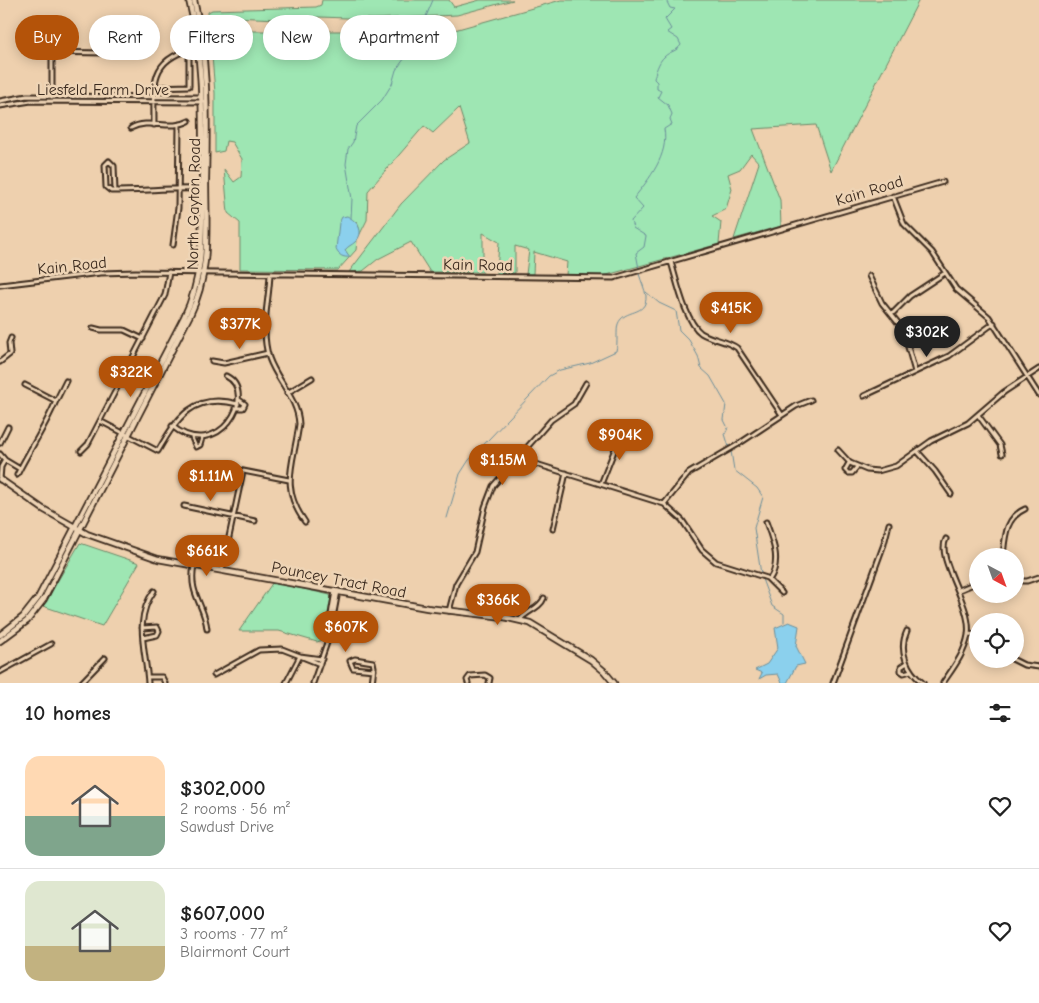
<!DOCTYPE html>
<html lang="en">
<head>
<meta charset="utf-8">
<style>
  :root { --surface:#fff; --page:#f2f2f2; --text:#222; --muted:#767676; --line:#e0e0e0; --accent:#b45309 }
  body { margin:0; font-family:"Comic Neue",sans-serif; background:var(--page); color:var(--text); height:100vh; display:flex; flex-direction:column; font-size:19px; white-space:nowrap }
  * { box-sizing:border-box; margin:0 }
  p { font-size:16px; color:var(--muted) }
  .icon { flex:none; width:28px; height:28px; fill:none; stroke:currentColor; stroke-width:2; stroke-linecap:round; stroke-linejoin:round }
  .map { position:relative; height:683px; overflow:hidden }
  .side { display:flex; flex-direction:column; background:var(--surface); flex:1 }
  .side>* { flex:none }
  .banner { position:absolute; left:15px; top:15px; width:500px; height:45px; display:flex; gap:10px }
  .needle { width:32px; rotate:139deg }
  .controls { position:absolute; left:969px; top:548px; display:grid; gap:10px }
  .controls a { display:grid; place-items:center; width:55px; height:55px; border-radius:50%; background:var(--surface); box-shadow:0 2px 12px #0003; font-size:25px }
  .price { position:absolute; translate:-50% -42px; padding:0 11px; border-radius:18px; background:var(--accent); color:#fff; font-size:16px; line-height:32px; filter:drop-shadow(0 1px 2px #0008) }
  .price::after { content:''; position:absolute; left:50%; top:30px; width:15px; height:11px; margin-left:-8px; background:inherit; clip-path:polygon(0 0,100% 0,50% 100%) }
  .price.selected { background:#222; color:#fff }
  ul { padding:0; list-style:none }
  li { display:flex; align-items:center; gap:15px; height:125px; padding:0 25px }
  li+li { border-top:1px solid var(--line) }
  li span { display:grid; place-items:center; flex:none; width:140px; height:100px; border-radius:15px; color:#555 }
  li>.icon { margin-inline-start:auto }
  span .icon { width:60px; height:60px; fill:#fffc; stroke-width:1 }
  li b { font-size:21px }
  h2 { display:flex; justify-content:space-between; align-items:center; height:60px; padding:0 25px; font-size:21px }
  .chip { padding:0 18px; border-radius:22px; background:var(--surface); box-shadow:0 2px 12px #0003; font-size:18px; line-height:45px }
  .chip.selected { background:var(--accent); color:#fff }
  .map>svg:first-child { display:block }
</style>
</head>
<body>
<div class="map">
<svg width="1039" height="683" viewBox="0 0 1039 683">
  <rect width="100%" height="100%" fill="#eed0ae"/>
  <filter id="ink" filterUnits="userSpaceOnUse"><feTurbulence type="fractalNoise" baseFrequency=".02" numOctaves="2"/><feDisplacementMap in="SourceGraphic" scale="10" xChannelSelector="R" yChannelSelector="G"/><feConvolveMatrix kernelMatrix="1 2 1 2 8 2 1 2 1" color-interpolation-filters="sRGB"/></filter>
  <g filter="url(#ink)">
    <path fill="#9ee6b3" stroke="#6c8868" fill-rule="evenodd" d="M322,0H449L454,7L480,0H513L457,15L373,19L320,17L279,19L208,16V12L212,10L316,7L321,5Z
      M561,0H919L831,171L816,125L753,129L780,200L781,226L734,239L759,163L751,154L740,169L728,174L732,189L726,209L712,216L721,222L719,244L603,276L566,275L567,262L534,252L533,274H526L529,250L515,246V273H497L499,242L483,233V272H430L411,242L378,259L363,271L349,272L401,204L444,160L470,143L459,108L433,133L424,126L368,191L367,220L357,240L356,250L338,270L240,269V223L228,213L224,169L234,182L241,177L242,159L232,142L226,141L224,151L215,153V93L210,31H451ZM356,221C365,235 353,240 345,250L349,257L336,249Z
      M80,543L139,563L102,626L43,606Z
      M273,582L330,595L331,598L323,640L317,642L279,631H239Z"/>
    <path fill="#8bd0ed" stroke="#6b8e9a" d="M347,216C357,221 366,232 355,242C352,245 348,246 345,250L350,257C343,258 338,255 336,249L339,223L342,217Z
      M789,622L799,626L796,646L805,664L796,666L787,683H782L778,674L766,675L759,679L762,673L755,670L767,664L778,648L775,628Z"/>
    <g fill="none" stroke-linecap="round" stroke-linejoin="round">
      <path stroke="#6b8e9a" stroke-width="1" d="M351,218L352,199L346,164L348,149L353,142L356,126L382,100L392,84L396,70L413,47L433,0
        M639,269L636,253L644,247L646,236L633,228L631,221L643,208L634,198C649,179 669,155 664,129L672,124L670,119L672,114L668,105L658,97L661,91L657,89V82L654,79C655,73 659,61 664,57C670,51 676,52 681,45L678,39L667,32L671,29L665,19L675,9L670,8L666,0
        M646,292L659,303L676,311L679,330L689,340L698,356L701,368L710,376L726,404L724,420L728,428L725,434L729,447
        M731,451L734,470L757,488L763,497L754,528L761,574
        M447,518L460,474L469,460L549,376L560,370L590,363L616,351C618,342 616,331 618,324C624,308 647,317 646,296C645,289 641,281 639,274
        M762,579L772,606L784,614V622"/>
      <g stroke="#3b2a1e" stroke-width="7">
        <path id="minor" d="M32,48L41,52L105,53
          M52,53V97
          M154,87L189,86V49
          M0,101L27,96L201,97
          M0,106L31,101L204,102
          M154,125C154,81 149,58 199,47
          M131,128C149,118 171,131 189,121
          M115,191L114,166L109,161L105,165L106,187L111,191C141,191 171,188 202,189
          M893,196L904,224L932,252L956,289L989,317L1039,395
          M173,245L178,208L179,125
          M671,262C677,281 685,321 701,333C712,340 726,340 737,348L782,415
          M270,274C269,303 260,329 269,358C277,381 298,399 299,424C294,464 279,486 305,522
          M869,276L882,303L903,329L915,372
          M0,285L101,273L136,272L614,278L943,182
          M892,314L910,296L945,273
          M93,328L101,330H124L143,339
          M212,361L224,363L268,353
          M0,362L10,354L9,343L11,338
          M287,393L312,378
          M864,396L949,356L994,323
          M56,401L66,381
          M236,408H243L245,404L238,399
          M978,415L1000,445L1002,454
          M100,421L158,451C177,418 193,392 238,404
          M172,426C218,464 260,393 226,376
          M192,438L196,447L200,445L202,438
          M0,443L8,427
          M838,450L850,463L867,470L878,471L896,466L931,441L968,423L1004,392L1039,369
          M81,451L88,444L165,295L169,272
          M918,452L935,471L951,494
          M0,454L5,460
          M519,454L536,464L664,504L682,520L702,550L716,562L767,578L782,593
          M849,463L845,470L848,473H852L857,467
          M218,466L289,480
          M17,475L20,469
          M0,480L1,467L5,460L20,469C32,446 46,425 56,401L25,385
          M601,484L622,431
          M664,504L689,473L737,445L796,406L811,400
          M184,506L255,521
          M766,522C773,541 782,562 769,580
          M553,529L566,473
          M1003,556C1005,537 1005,518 1025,509
          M194,566C188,594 205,605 207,629
          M222,570L243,471
          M1015,581H1027L1039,577
          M959,590L978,582
          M449,611L456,584L475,552L485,507L493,486L551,420L574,404L586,383
          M520,620C526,611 540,609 544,598
          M142,628L157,627L159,631L157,635L143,638
          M907,631C898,650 907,671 923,683
          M968,634L978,635
          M327,638L335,591
          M1012,659L1024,665L1039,667
          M907,663L901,667V671L904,673L911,671
          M320,664L300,656L322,659
          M0,672L51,644
          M214,675L259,650L282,649L300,656L286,683
          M148,677H162L165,683
          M81,683L105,658
          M148,683C146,650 133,620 154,591
          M313,683L330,634L338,591
          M372,683L374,667L373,662L355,659L350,661L353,668L374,670
          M468,683L467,680L470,676L485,675L490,678L489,683
          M833,683L884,544L889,524
          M943,683C953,668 965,653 968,635C973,605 935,559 946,539"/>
      </g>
      <g stroke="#3b2a1e" stroke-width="8">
        <path id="major" d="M0,479L43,509L87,534L158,559L427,608L504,617L530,623L591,660L604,671L614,683
          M0,635L23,617L38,598L184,317C206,273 201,226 202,178C202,116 204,61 189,0
          M0,641L27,621L44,599L190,315C211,273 206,227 206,181C207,117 209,63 194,0"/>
      </g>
      <use href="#minor" stroke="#eed4b5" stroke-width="3"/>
      <use href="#major" stroke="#eed4b5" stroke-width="4.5"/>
    </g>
  </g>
  <g text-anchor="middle" stroke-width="5" stroke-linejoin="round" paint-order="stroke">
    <g font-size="16" fill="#3b2a1e" stroke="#eed4b5">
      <text x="103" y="95">Liesfeld Farm Drive</text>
      <text transform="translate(869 190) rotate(-17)" y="6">Kain Road</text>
      <text transform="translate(193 204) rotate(-89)" y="6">North Gayton Road</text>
      <text transform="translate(478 264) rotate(1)" y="6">Kain Road</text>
      <text transform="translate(72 265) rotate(-6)" y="6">Kain Road</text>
      <text transform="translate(339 579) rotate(11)" y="6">Pouncey Tract Road</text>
    </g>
  </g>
</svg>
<div class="controls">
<a><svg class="needle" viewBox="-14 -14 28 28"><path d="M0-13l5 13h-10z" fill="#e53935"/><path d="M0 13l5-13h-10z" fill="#767676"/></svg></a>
<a><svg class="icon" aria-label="locate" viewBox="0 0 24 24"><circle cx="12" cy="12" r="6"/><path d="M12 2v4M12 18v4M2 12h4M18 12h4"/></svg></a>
</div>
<b class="price" style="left:731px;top:334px">$415K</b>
<b class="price" style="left:240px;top:350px">$377K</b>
<b class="price selected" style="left:927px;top:358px">$302K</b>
<b class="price" style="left:131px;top:398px">$322K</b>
<b class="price" style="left:620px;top:461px">$904K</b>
<b class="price" style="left:503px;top:486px">$1.15M</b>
<b class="price" style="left:211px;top:502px">$1.11M</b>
<b class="price" style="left:207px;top:577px">$661K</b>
<b class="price" style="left:498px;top:626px">$366K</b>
<b class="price" style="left:346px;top:653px">$607K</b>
<div class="banner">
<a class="chip selected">Buy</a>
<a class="chip">Rent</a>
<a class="chip">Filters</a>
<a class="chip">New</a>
<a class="chip">Apartment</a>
</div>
</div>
<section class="side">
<h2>10 homes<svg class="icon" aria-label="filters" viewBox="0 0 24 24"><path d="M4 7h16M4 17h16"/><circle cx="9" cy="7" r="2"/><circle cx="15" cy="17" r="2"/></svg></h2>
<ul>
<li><span style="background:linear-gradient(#ffd9b3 60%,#7fa58c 0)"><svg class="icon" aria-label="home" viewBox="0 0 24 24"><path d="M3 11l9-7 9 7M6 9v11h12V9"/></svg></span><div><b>$302,000</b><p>2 rooms · 56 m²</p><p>Sawdust Drive</p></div><svg class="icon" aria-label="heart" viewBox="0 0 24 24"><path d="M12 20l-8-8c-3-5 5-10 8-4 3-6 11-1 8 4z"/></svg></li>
<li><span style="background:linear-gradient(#dfe7d0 65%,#c2b280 0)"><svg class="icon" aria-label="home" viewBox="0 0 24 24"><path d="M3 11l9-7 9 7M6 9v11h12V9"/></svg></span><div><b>$607,000</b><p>3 rooms · 77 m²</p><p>Blairmont Court</p></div><svg class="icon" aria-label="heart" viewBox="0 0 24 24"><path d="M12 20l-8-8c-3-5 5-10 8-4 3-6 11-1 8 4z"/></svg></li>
</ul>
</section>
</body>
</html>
